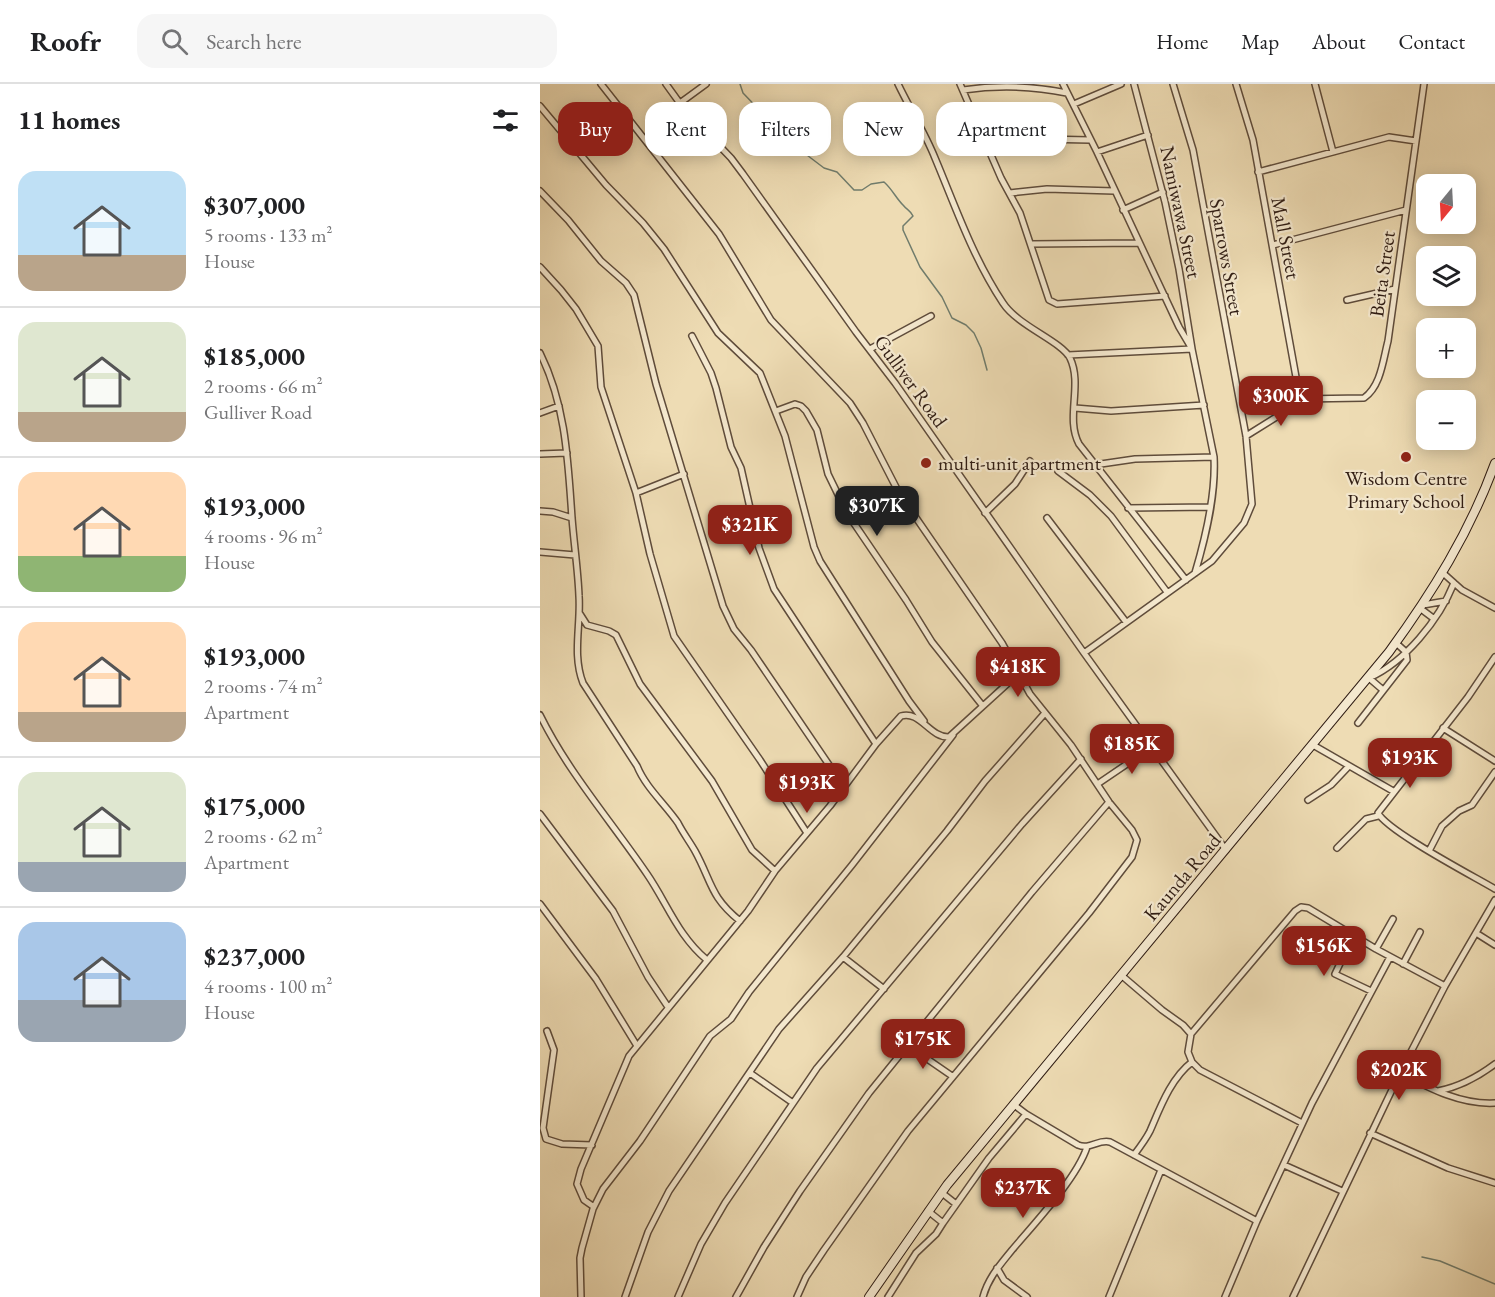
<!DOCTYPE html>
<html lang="en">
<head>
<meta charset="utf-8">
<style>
  :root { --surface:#fff; --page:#f6f6f6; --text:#202124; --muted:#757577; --line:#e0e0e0; --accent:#8f2418 }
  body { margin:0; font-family:"EB Garamond",serif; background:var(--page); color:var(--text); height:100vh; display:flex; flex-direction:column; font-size:22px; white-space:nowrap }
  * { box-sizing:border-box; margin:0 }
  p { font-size:20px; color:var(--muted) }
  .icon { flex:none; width:33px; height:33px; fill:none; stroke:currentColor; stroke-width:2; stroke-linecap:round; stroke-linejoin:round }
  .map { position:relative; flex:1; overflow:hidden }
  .panel { display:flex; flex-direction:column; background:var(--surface); width:540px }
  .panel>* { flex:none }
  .banner { position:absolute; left:18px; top:18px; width:570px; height:54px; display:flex; gap:12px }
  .needle { width:39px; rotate:198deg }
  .tools { position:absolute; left:876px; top:90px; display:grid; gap:12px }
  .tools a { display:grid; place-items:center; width:60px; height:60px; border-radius:12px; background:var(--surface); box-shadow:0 3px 15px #0003; font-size:30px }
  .price { position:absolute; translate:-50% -51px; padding:0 14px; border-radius:12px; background:var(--accent); color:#fff; font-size:20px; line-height:39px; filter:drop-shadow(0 2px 3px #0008) }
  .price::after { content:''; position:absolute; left:50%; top:36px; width:18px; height:14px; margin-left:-9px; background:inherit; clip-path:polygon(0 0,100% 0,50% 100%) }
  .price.current { background:#222; color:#fff }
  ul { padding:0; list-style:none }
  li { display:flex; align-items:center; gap:18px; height:150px; padding:0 18px }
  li+li { border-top:2px solid var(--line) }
  li span { display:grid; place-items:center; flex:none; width:168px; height:120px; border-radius:18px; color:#555 }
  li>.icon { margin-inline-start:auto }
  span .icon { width:72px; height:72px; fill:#fffc; stroke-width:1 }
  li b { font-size:26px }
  h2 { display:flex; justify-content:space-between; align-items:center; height:72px; padding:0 18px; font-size:26px }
  .chip { padding:0 21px; border-radius:18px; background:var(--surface); box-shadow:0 3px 15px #0003; font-size:21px; line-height:54px }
  .chip.current { background:var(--accent); color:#fff }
  header { display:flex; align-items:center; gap:36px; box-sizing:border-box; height:84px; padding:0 30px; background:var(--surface); border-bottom:2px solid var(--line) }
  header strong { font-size:28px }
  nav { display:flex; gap:33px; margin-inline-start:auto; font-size:21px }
  .search { width:420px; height:54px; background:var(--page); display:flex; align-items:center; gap:15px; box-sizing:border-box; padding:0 21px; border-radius:18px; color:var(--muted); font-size:22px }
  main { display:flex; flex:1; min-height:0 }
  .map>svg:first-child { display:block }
</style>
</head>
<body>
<header>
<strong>Roofr</strong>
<div class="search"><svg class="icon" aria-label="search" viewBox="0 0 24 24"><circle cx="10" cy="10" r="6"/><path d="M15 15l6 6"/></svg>Search here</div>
<nav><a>Home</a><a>Map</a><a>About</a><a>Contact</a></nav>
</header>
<main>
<section class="panel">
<h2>11 homes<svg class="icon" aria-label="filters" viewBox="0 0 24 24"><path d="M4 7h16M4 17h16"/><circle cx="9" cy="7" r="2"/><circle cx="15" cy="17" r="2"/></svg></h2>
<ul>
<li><span style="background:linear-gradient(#bfe0f5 70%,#b9a48a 0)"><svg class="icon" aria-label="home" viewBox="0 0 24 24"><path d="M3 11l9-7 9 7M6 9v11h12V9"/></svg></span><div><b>$307,000</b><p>5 rooms · 133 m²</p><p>House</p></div></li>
<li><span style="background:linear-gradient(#dfe7d0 75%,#b9a48a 0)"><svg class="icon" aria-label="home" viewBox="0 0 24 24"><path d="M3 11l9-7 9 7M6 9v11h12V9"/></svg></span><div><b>$185,000</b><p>2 rooms · 66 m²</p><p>Gulliver Road</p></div></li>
<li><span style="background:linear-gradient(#ffd9b3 70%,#8fb573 0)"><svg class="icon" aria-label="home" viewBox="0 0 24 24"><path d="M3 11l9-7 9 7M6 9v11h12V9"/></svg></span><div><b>$193,000</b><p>4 rooms · 96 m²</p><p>House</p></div></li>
<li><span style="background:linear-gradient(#ffd9b3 75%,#b9a48a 0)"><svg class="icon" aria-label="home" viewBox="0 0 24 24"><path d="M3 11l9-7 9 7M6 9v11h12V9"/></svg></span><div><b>$193,000</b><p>2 rooms · 74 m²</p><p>Apartment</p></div></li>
<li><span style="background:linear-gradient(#dfe7d0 75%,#9aa5b1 0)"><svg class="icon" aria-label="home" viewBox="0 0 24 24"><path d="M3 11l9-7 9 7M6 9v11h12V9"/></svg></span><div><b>$175,000</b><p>2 rooms · 62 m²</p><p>Apartment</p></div></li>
<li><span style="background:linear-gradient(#a9c7e8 65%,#9aa5b1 0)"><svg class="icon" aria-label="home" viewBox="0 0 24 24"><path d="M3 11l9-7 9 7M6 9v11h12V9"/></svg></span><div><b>$237,000</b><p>4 rooms · 100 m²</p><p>House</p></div></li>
</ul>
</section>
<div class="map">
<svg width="955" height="1213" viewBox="0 0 955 1213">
  <rect width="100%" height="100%" fill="#eedcb4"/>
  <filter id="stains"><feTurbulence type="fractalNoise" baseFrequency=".00333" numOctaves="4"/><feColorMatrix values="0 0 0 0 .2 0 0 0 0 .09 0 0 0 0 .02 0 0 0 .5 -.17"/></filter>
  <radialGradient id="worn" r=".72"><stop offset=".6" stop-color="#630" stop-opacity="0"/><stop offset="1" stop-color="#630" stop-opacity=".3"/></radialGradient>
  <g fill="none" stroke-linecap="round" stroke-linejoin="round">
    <path stroke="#707c6c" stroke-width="1.5" d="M200,0L203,9L227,34L252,48V57L255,62L284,84L297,88L314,106H322L331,100L344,98C352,105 356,114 363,121C367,126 370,126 373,132L363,142V146L380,183L402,213L412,234L426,241L434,249L441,264L447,286
      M882,1173L900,1177L955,1200"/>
    <g stroke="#5f4c3b" stroke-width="8">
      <path id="street" d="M61,0L179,150L231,236L310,319L323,339L359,409L462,559L490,610L531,661L569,718L592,746L597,756L592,773L549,829L368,1047L284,1166L266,1193L257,1213
        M126,0L144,25L191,74L203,90L316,248L355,299L544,569L686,766
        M358,0C370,25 385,49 395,74C416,124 433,174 463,219C478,242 521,257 530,274C543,301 525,334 539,360L646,496
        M420,0L461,94L480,129L509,216L517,220L625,212
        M523,0L557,68L639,243L652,265L674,373C676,411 666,452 655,489
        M696,0L713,56L760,315
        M775,0L793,68
        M423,6C457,1 493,2 527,9
        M140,19L166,0
        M534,20L581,0
        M0,22L66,101L103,139L124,165L178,249L220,289L245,352L274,463L280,477L369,617L384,637
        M445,54L550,56
        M557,68L608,51
        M718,88L849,53L876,57
        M0,107L28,136L61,177L86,199L94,211L116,300L183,522L194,545L211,566L304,703
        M470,109L507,105L574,107
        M583,126L623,108
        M491,160L599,159
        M733,161L866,126
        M0,183L21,206L36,225L58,262L61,303L96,409L110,470L134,552L220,676L267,749
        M807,216L855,205
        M152,252L171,289L176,304L191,363L201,384L219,464L234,505L336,660
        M330,265L391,232
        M0,269C26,321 28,378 32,434C34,460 38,486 39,512C41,541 32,571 43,599L97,682C106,704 125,720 138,739C143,749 150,758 155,767C172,798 170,813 200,837
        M528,271L652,265L639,185L625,118L594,0
        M760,315L824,314C841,302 843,276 848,257L884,0
        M535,324L571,327L664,321
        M236,327L255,320L261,322L266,327L277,346L288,390L307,429L366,516L392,558L442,621
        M0,329L19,322
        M706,352L754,322L760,315
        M0,370L27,369
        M554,381L595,375L674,373
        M518,387L550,411L571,432L627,508
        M96,409L144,390
        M588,424L670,423
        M0,427L13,428L32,434
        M445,429L475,400L490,377
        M507,434L586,538
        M0,468L35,471
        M903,489L922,506L955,524
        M883,521L906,517
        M881,525L893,534
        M40,530L47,541L69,547L76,551L100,600L172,697L212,766L235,787
        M544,569L672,477L704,439L712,420L706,352L653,66L633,0
        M955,573L928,613L838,729C847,747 933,792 955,805
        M829,594C865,578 899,536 914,499
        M829,594L843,606
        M0,631C28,688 71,737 107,790C127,819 138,852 167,876
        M818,639L867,576L866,568L856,559
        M903,644L955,677
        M773,661L853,707
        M559,699L612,663
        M768,716L791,701L809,682
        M0,730L73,827L108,893L128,923
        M797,764L826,735L838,732
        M889,767L902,742L919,727L932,721L955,688
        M0,820L56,895L97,962
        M936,849L955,861
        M813,852L795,890L831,907
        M836,865L853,835
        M303,873L344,905
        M863,880L880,848
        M581,891L622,926L643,941L651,950
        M7,947L14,966L3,1044L6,1055L22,1060L52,1061
        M367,961L412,992
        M210,989L253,1019
        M860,989C889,1004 921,1021 955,1019
        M898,1007C919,1003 939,992 955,980
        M473,1020L486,1030L538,1061C550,1066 558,1055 570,1058L717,1137
        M762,1039L660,986L652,978L648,968L651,950L755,827L761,823L768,824L836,865L905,902
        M830,1049L908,1084L955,1099
        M594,1071C600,1063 606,1055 610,1047C620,1024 631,994 652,978
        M744,1081L802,1107
        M402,1109L416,1120
        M54,1123L44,1116L37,1100L41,1085L89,972L208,827L235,787L290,722L336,660L361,632C380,626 390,654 409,653L478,590
        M403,1139L449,1074L486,1030
        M457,1184L464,1196L487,1213
        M41,1213L40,1174L42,1164L53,1125L63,1105L100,1057L170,952L191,935L209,908L312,781L413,651
        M85,1213L108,1148L129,1107L239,945L303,873L407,747L445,697L505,629
        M138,1213L161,1160L185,1119L277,984L482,740L541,675
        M196,1213L224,1163L260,1107L329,1009L492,808L569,718
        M348,1213L376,1169L396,1150L403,1139L388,1127
        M443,1213C448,1194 460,1181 472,1166C494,1140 537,1094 547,1063
        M569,1213L621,1086
        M685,1213L717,1137L772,1019L850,873
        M753,1213L860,989L905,902L955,816"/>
    </g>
    <g stroke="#2f1c13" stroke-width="10">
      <path id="secondary" d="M329,1213L407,1101L849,568C892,509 930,448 955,379"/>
    </g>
    <use href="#street" stroke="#f4e8ce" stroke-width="5"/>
    <use href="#secondary" stroke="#f4e8ce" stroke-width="8"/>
  </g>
  <g fill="#8f2418" stroke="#f4e8ce" stroke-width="2">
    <circle cx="866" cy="373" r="6"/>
    <circle cx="386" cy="379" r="6"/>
  </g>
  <g text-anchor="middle" stroke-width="4.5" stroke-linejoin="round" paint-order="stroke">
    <g font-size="20" fill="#2f1c13" stroke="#f4e8ce">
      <text transform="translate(641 128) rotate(78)" y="7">Namiwawa Street</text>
      <text transform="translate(746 154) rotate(79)" y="7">Mall Street</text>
      <text transform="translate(687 173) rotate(80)" y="7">Sparrows Street</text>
      <text transform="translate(842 190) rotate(-82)" y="7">Beita Street</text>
      <text transform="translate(371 297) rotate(54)" y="7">Gulliver Road</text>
      <text transform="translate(642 793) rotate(-50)" y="7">Kaunda Road</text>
    </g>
    <g font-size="20" fill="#2f1c13" stroke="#f4e8ce" text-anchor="start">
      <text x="398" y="386">multi-unit apartment</text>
      <text x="866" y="401" text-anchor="middle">Wisdom Centre<tspan x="866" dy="23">Primary School</tspan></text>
    </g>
  </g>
  <rect width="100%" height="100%" filter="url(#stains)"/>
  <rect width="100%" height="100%" fill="url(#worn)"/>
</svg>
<div class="tools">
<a><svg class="needle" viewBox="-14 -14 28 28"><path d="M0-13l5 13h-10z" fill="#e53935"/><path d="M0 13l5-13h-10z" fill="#757577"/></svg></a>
<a><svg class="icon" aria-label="layers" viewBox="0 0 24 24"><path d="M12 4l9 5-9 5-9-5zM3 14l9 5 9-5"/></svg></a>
<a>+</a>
<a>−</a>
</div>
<b class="price" style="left:741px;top:343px">$300K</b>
<b class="price current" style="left:337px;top:453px">$307K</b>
<b class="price" style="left:210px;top:472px">$321K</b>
<b class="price" style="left:478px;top:614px">$418K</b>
<b class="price" style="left:592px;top:691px">$185K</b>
<b class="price" style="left:870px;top:705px">$193K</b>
<b class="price" style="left:267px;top:730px">$193K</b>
<b class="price" style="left:784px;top:893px">$156K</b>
<b class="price" style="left:383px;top:986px">$175K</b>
<b class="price" style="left:859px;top:1017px">$202K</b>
<b class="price" style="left:483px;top:1135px">$237K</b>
<div class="banner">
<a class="chip current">Buy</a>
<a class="chip">Rent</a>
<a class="chip">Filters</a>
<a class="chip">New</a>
<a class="chip">Apartment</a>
</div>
</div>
</main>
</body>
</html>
